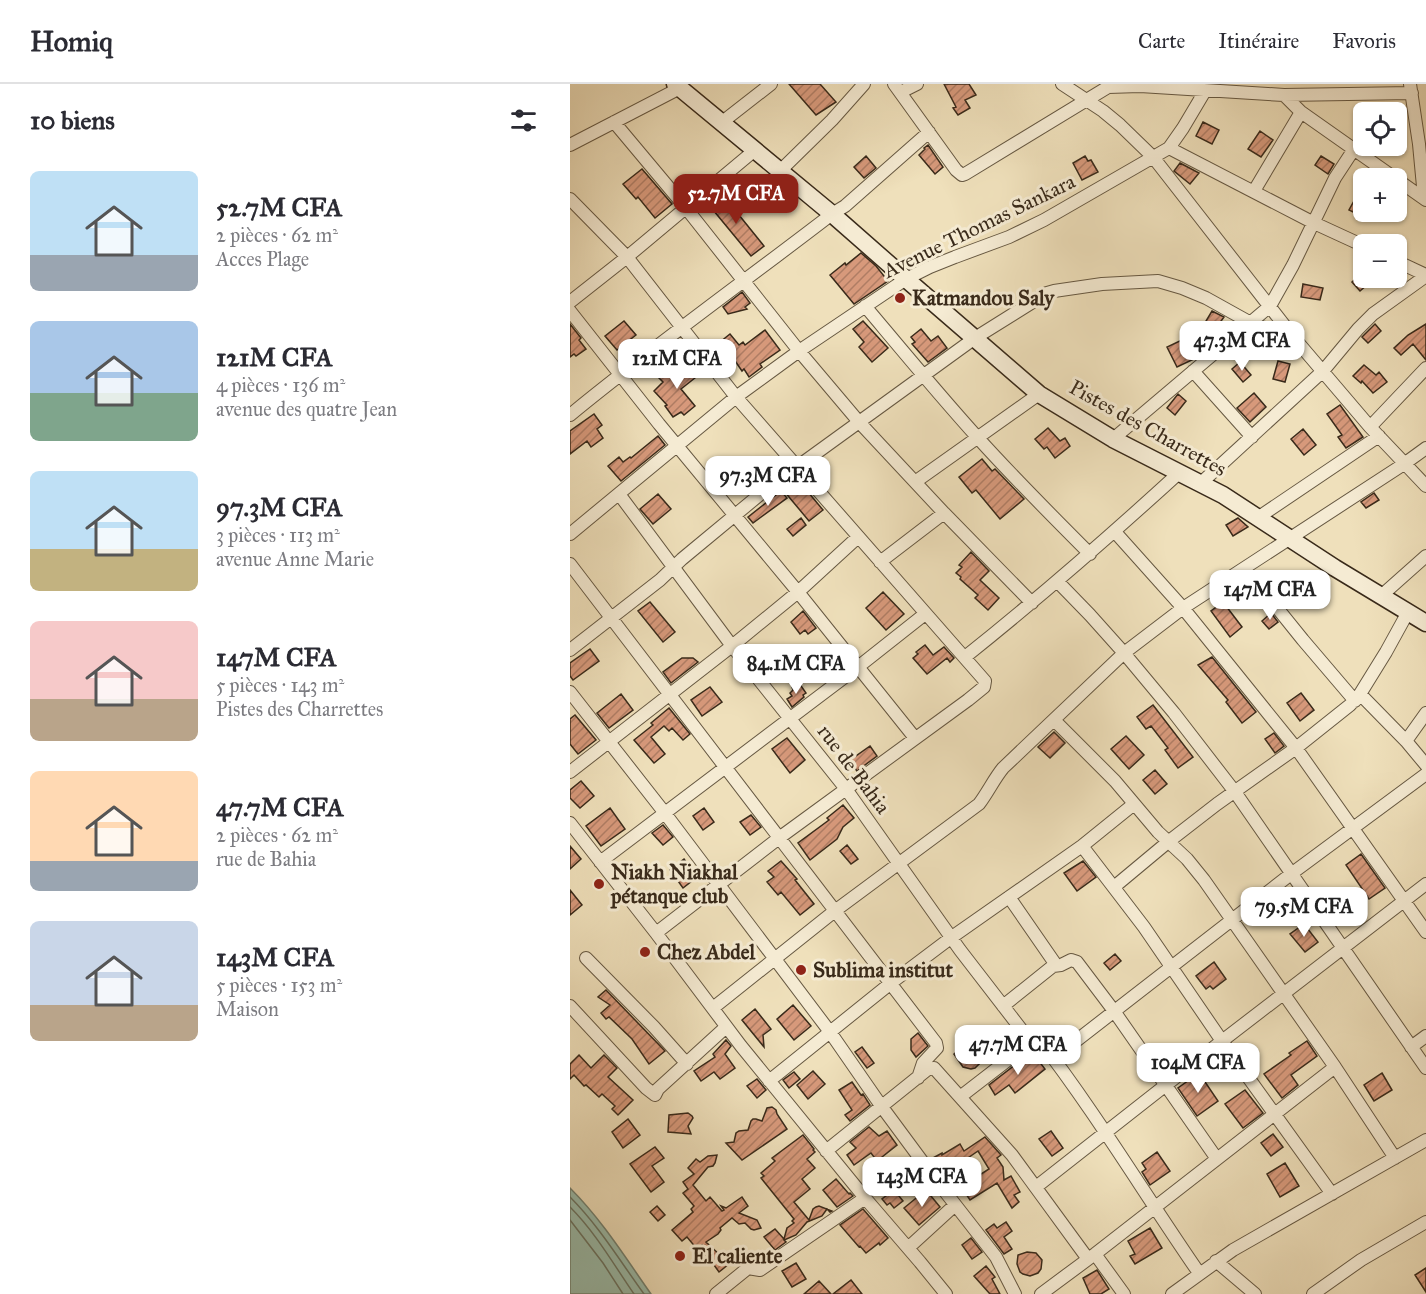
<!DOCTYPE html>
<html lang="fr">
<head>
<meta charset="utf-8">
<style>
  :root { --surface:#fff; --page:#f2f2f3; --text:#2b2b33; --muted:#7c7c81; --line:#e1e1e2; --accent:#8f2418 }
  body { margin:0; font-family:"IM FELL Great Primer",serif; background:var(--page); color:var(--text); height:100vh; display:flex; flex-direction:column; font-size:22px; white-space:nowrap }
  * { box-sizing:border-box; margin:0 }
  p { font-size:20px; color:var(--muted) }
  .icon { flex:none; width:33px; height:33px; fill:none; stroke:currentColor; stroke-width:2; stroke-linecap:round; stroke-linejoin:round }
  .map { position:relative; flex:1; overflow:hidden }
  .sheet { display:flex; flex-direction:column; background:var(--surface); width:570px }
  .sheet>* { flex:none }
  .fabs { position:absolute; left:783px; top:18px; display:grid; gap:12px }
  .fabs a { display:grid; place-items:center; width:54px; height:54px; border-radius:9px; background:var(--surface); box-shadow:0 2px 4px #0004; font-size:30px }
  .price { position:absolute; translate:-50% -51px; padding:0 14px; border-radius:12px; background:#fff; color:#222; font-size:20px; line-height:39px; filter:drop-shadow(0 2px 3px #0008) }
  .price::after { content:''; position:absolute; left:50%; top:36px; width:18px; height:14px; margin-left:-9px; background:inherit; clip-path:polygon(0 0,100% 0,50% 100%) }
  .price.on { background:var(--accent); color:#fff }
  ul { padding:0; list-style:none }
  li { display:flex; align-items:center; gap:18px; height:150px; padding:0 30px }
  li span { display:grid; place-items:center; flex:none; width:168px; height:120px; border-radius:9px; color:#555 }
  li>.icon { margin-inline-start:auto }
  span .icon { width:72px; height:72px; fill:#fffc; stroke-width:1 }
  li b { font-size:26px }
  h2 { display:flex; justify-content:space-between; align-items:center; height:72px; padding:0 30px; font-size:26px }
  header { display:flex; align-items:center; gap:36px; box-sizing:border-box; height:84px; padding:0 30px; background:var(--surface); border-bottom:2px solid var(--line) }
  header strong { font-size:28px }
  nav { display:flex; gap:33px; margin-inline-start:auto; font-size:21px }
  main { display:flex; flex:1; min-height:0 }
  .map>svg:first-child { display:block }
</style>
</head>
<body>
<header>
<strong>Homiq</strong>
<nav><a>Carte</a><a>Itinéraire</a><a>Favoris</a></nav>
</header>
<main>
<section class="sheet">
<h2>10 biens<svg class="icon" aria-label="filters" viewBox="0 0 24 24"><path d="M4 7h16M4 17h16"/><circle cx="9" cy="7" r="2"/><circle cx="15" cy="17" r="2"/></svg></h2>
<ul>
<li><span style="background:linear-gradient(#bfe0f5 70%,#9aa5b1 0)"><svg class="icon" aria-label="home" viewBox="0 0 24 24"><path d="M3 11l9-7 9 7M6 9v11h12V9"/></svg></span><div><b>52.7M CFA</b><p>2 pièces · 62 m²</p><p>Acces Plage</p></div></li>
<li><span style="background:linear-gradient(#a9c7e8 60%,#7fa58c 0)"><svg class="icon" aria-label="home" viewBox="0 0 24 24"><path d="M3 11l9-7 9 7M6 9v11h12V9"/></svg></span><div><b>121M CFA</b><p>4 pièces · 136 m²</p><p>avenue des quatre Jean</p></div></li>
<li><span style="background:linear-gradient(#bfe0f5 65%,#c2b280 0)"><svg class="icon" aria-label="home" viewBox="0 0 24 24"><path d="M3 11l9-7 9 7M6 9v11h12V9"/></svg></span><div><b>97.3M CFA</b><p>3 pièces · 113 m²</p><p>avenue Anne Marie</p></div></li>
<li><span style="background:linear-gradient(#f6c9c9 65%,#b9a48a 0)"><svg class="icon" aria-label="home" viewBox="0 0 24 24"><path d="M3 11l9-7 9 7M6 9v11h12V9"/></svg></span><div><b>147M CFA</b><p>5 pièces · 143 m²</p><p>Pistes des Charrettes</p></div></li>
<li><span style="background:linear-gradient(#ffd9b3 75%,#9aa5b1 0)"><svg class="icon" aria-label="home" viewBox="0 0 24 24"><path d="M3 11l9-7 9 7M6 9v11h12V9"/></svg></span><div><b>47.7M CFA</b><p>2 pièces · 62 m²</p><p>rue de Bahia</p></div></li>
<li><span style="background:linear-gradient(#c9d6e8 70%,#b9a48a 0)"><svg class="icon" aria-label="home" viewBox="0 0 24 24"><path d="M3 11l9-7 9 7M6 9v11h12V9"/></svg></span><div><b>143M CFA</b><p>5 pièces · 153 m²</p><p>Maison</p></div></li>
</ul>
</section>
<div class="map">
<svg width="856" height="1210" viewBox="0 0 856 1210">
  <defs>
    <pattern id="building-hatch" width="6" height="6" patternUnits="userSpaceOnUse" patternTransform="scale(1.5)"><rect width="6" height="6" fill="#d7997b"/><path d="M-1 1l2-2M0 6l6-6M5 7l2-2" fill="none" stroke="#af7d64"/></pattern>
  </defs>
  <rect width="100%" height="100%" fill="#efe0bb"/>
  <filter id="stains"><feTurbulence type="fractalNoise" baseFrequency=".00333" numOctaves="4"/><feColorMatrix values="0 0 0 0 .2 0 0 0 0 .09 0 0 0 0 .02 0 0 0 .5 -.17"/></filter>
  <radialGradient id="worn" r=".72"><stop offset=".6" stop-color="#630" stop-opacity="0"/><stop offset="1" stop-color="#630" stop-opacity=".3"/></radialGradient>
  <path fill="#9abdac" stroke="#738272" stroke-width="1.5" d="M0,1104C32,1136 55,1173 81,1210H0Z"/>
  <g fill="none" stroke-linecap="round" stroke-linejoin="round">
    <path stroke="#6a7463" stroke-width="1.5" d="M0,1113C29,1142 50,1177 74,1210
      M0,1123C26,1149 44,1181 64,1210
      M0,1136L33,1179L53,1210"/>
  </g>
  <path fill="url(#building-hatch)" stroke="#392a1a" stroke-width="1.5" fill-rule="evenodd" d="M219,0H250L266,18L246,31Z
    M374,0H399L406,11L395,16L400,24L388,31L383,24L386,23Z
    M633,38L649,46L642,60L626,52Z
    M690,47L703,56L691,73L678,65Z
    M358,61L373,83L365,90L349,71L355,65L354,64Z
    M296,72L306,84L294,94L284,83Z
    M515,72L518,77L521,76L528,88L512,96L503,79Z
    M751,72L764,80L758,90L745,81Z
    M610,79L629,89L620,100L604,87Z
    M72,85L102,120L85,134L68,113L66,115L53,100Z
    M794,99V126L791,132L779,126Z
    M152,110L194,162L181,172L139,121Z
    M291,169L306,182L318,197L284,220L260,191L275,179L276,181Z
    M794,187V194H805L790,207L782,198Z
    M733,200L753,204L750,216L731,213Z
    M172,208L180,219L175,223L177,225L158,230L153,223Z
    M642,227L654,233L646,244L636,237Z
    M54,237L66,251L47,266L35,252Z
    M293,237L318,264L302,278L289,263L294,258L283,245Z
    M0,240L11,254L9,256L16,265L6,272L4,270L0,273Z
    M805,240L811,247L798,259L792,253Z
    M856,240V276L843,260L831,271L824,264L838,251Z
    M351,245L361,257L368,252L377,264L358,278L342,260L345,258L341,253Z
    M195,246L210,266L190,280L192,283L179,293L174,285L172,287L159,268L150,258L160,250L169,261L173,258L175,261Z
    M614,255L624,275L607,283L597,263Z
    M708,277L720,280L715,298L703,295Z
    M670,278L681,291L673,298L662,285Z
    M116,279L122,286L132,283L135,286L111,305L125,322L114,331L111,328L103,333L95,322L97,321L84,307L93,298L89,294L96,287L101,293Z
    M794,281L806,291L809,288L817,298L803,309L792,297L791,299L783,292Z
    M684,309L696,323L680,338L667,324Z
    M608,310L616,317L605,331L597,324Z
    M770,321L793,353L776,364L768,353L772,351L757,330Z
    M24,330L32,341L27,345L33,354L21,363L17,357L0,370V347Z
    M478,344L490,357L495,354L500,362L485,374L477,363L474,365L465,355Z
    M733,345L746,361L734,371L721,355Z
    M88,352L95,361L51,397L38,382L49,373L53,378L60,373L61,374Z
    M412,375L422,387L425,385L454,415L430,435L406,406L402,409L389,393Z
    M170,379L187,399L173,410L157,389Z
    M228,396L253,426L239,437L214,407Z
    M211,407L217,414L183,439L178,433Z
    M804,409L809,416L796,424L791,418Z
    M88,410L101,425L83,440L70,425Z
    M231,434L236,441L223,452L217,445Z
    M668,434L678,443L663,452L656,441Z
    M401,468L419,487L410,496L429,514L418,526L405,514L408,511L390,495L391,493L386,489L392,483L389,481Z
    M313,508L334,530L316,546L296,524Z
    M80,518L105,548L93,558L68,527Z
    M653,518L672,543L660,553L641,527Z
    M233,527L246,544L238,550L235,546L230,550L221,538Z
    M701,529L708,538L699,545L692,537Z
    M355,561L363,571L374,563L384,574L380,578L377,574L357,590L343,574L348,570L346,568Z
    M20,565L29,577L3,596L0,592V579Z
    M642,573L686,628L672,639L656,618L658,616L628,581Z
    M112,574H123L128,578L101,599L93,588Z
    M229,599L236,609L233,611L234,613L222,623L217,615L222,612L220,609L223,606L222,603Z
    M140,603L152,618L132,632L121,616Z
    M731,609L744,626L730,637L717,619Z
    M51,610L63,626L39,644L27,629Z
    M583,621L623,673L608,684L595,666L598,664L581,642L576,645L567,633Z
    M99,624L120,650L113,656L102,644L99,647L94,642L81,653L95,670L84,679L64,656L83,641L81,639Z
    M5,631L26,656L8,670L0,660V635Z
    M484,648L495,659L480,674L468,663Z
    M704,649L714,662L705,669L695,655Z
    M556,652L574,671L559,685L541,665Z
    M217,654L235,676L220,689L202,665Z
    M300,662L307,672L287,687L279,677Z
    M585,686L597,700L585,710L573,696Z
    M11,697L24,712L10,724L0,714V706Z
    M273,721L284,734L273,743L267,755L240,776L228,759L259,736L257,734Z
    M40,724L55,745L31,762L16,742Z
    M134,724L144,738L133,746L123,732Z
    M181,731L191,743L180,751L170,738Z
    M93,741L103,753L93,761L82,749Z
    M277,761L288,775L281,780L270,767Z
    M0,762L11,775L0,785Z
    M791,770L815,804L799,815L776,781Z
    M114,775L127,793L113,804L100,786Z
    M211,777L227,795L225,796L244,820L230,831L211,808L208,811L197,798L204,793L198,787Z
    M513,777L526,793L507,807L494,789Z
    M718,805L729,821L721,827L709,812Z
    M0,806L12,821L0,831Z
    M734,840L748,858L735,868L720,850Z
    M545,870L551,877L540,886L534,879Z
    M644,878L656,895L643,905L640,902L636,905L626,892Z
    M36,906L95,967L79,980L62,955L39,933L36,935L31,929L40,921L28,913Z
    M223,921L241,942L224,956L207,935Z
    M185,925L201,945L193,951L194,963L172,936Z
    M348,949L358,962L346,973L341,966V955Z
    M430,952L438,963L428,971L419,961Z
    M411,955L412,974L411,978L405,984L401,985L393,983L384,970L393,962Z
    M156,956L161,962L155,970L165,984L150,995L144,988L131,997L124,987L145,973L143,970Z
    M737,957L747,972L721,991L728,1001L712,1014L694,990L721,971L719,969Z
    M292,963L304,979L297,984L285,968Z
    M9,971L21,984L34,971L47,984L38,993L63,1016L48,1031L42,1025L45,1022L32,1010L29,1013L16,1001L14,1002L4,991L0,995V980Z
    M465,972L475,985L445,1009L439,1001L425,1011L419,1001L445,981L447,985Z
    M243,987L255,1000L238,1015L227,1001Z
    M224,988L230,995L219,1004L213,996Z
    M629,989L648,1017L627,1032L608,1004Z
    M812,989L822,1006L804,1017L794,1001Z
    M187,995L196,1006L187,1014L177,1002Z
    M282,998L291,1011L293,1010L300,1021L280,1037L275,1031L282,1026L269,1006Z
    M675,1006L693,1029L673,1044L655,1020Z
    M202,1023L206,1026L207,1030L217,1045L172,1076L156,1059L164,1058L166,1049L169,1047L178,1046L181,1037L183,1035H186L192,1037L197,1024Z
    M118,1029L122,1032L123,1034L118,1042L121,1050L98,1048L99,1031Z
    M58,1035L70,1051L53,1064L42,1048Z
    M299,1043L309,1052L317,1047L327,1061L307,1077L301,1069L284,1081L277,1071L286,1064L280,1058Z
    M481,1047L493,1064L482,1072L469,1055Z
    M703,1050L713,1063L701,1072L691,1059Z
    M233,1051L244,1065L243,1066L245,1068L237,1075L245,1084L232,1095L240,1105L224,1118L239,1136L243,1125L246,1123L249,1122L262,1127L260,1128L257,1125L252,1132L237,1138L226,1151L214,1156L216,1158L205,1166L194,1153L205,1145L214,1155L217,1144L224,1139L222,1137L224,1135L191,1094L194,1092L191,1089L205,1077L202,1074Z
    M415,1053L431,1071L427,1074L433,1083L434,1096L441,1092L450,1108L444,1111L449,1118L442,1124L427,1099L400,1116L388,1098L393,1095L381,1077L368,1084L361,1075L372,1069V1071L390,1060L394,1067ZM408,1067L419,1085L405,1094L395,1076Z
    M85,1063L94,1074L82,1082L94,1098L81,1108L60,1080Z
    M587,1068L600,1087L580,1101L572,1088L576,1085L572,1079Z
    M147,1071L145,1079L143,1082L138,1083L123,1101L136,1117L140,1113L152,1127L154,1126L151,1122L156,1124L172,1113L178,1122L169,1129L187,1136L191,1144L184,1146L181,1145L175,1139L169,1140L162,1134L150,1144L151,1146L148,1150L136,1158L151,1172L152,1171L159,1180L149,1188L139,1174L135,1172L132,1161L127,1165L117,1153L112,1157L102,1146L123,1128L121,1125L124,1122L113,1109L118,1105L113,1098L124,1090L118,1084L126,1075L130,1078L138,1072Z
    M715,1079L729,1102L710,1113L697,1090Z
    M266,1095L279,1110L280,1109L283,1112L267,1123L253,1106Z
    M324,1106L333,1117L324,1124L320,1119L317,1121L312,1115Z
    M356,1106L370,1123L349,1141L334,1124Z
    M87,1122L95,1131L88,1137L80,1128Z
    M293,1125L318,1154L310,1161L309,1159L296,1169L290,1162L289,1163L270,1141Z
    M436,1138L442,1147L434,1153L442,1165L434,1170L416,1146L424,1140L427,1144Z
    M580,1144L592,1164L565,1180L560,1172L565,1170L558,1157Z
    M401,1154L412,1168L402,1175L392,1161Z
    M457,1168L466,1169L472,1176L471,1185L468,1189L460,1192L453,1190L450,1188L447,1180L448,1171Z
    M226,1179L236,1195L222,1203L212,1187Z
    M416,1182L425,1193L422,1195L430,1210H420L404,1192Z
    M856,1184V1208L845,1191Z
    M527,1186L539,1205L531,1210H520L513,1194Z
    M281,1196L292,1210H263Z
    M249,1197L261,1210H234Z"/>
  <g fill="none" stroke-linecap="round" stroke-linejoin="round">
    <g stroke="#665842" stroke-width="14">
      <path id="street" d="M324,0L386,86L392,91L395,90L538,3L570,2L714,11L842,9
        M492,0L533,27L550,41L583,73L725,255L800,343L856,402
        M840,0L849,60L854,113
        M331,8L347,0
        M714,11L731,28L856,116
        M44,38L116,124L229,267L289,338L374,429L462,519
        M151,39L201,0
        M0,61L110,4
        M599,64L744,139L794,162
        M210,87L262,36L294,0
        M684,107L731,28
        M0,115L57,173L166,313L415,597L414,603L398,616L209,754L86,849
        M826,177L856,191
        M0,218L57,173L185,66
        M295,222C332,266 369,311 408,354C444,394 482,432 520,470
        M0,227L89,340L228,508L345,654
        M623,287L682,353
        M0,331C85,261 175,197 262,130L275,122L359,48
        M800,343L856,284
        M543,355L700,222L723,181L765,94L784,65
        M345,398L469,310
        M631,399L753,287L788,245L803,230L856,192
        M49,410L162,562L276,705L390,866L461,958
        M689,433L809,352
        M545,448L613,524L726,664L856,848
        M0,450L166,313L229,267L336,195L360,183L385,173L439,153L474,136L599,64L613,44L635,7
        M310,478L374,429
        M0,480L366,959L367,964L353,979L348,994
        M675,484L733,556L785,617
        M487,497L520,531L554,569L604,629L665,708L856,984
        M811,512L856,472
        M0,566L90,496L112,475L211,393L227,383L405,254L477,209L484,207L532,200L588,197L612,204L636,214L681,239L725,255
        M395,573C469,514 540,452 610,388
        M0,608L94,728L260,948L312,1023L366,1096L426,1173L445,1210
        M790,610L836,657L856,681
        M484,636L545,697L588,748L617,775L634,796L765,983L825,1074
        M836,657L856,629
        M0,688L162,562L228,508L288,453
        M0,739L86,849L171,962L295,1114L350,1178L376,1210
        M512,762L574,843L652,957L762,1110
        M30,778L288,583L355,530
        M544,803L598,758L647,720L726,664L780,621L790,610L816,568L838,528
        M16,874L84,943L117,980
        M483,882L491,881L501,876L507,878L544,927L647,1075
        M0,922L76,1004L85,1011L88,1005L156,943
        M433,922L483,882L484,878L439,813
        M143,924L266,826L409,720C418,708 424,695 433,684L554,569L613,524L834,380L856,364
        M841,963L856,952
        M484,974L721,790L856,690
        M199,997L321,899L382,853L512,762L564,720
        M390,1013L461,958L468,954C526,1029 575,1111 629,1189
        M256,1067L358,985L364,984L442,1071L518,1175
        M466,1103L652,957L856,800
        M338,1164L385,1121
        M525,1170L554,1210
        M646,1177L685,1210
        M146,1210L178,1184L190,1186L295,1114
        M471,1210L525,1170L765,983
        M602,1210L663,1166L856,1056
        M743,1210L791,1176L856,1138"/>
    </g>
    <g stroke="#392a1a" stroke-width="19">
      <path id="secondary" d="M105,0L262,130L336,195L469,310L543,355L653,411L765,484L856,539"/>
    </g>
    <use href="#street" stroke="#f5ebd3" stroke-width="12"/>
    <use href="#secondary" stroke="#f5ebd3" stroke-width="16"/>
  </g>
  <g fill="#8f2418" stroke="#f5ebd3" stroke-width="2">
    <circle cx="330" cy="214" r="6"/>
    <circle cx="29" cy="800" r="6"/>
    <circle cx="75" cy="868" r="6"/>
    <circle cx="231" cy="886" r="6"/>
    <circle cx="110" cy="1172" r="6"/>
  </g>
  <g text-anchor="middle" stroke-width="6" stroke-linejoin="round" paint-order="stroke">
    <g font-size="21" fill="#392a1a" stroke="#f5ebd3">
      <text transform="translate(409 142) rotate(-26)" y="7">Avenue Thomas Sankara</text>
      <text transform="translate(578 344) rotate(29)" y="7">Pistes des Charrettes</text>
      <text transform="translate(284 685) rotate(53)" y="7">rue de Bahia</text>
    </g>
    <g font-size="21" font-weight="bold" fill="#392a1a" stroke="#f5ebd3" text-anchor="start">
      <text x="342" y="221">Katmandou Saly</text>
      <text x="41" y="795">Niakh Niakhal<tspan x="41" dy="24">pétanque club</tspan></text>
      <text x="87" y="875">Chez Abdel</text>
      <text x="243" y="893">Sublima institut</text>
      <text x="122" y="1179">El caliente</text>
    </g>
  </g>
  <rect width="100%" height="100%" filter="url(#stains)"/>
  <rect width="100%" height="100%" fill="url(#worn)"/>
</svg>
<div class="fabs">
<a><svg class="icon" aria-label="locate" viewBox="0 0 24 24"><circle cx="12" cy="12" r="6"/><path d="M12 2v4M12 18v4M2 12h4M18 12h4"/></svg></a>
<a>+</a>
<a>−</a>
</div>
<b class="price on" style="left:166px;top:141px">52.7M CFA</b>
<b class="price" style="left:672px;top:288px">47.3M CFA</b>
<b class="price" style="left:107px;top:306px">121M CFA</b>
<b class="price" style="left:198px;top:423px">97.3M CFA</b>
<b class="price" style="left:700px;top:537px">147M CFA</b>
<b class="price" style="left:226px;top:611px">84.1M CFA</b>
<b class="price" style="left:734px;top:854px">79.5M CFA</b>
<b class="price" style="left:448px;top:992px">47.7M CFA</b>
<b class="price" style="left:628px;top:1010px">104M CFA</b>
<b class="price" style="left:352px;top:1124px">143M CFA</b>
</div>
</main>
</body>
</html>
